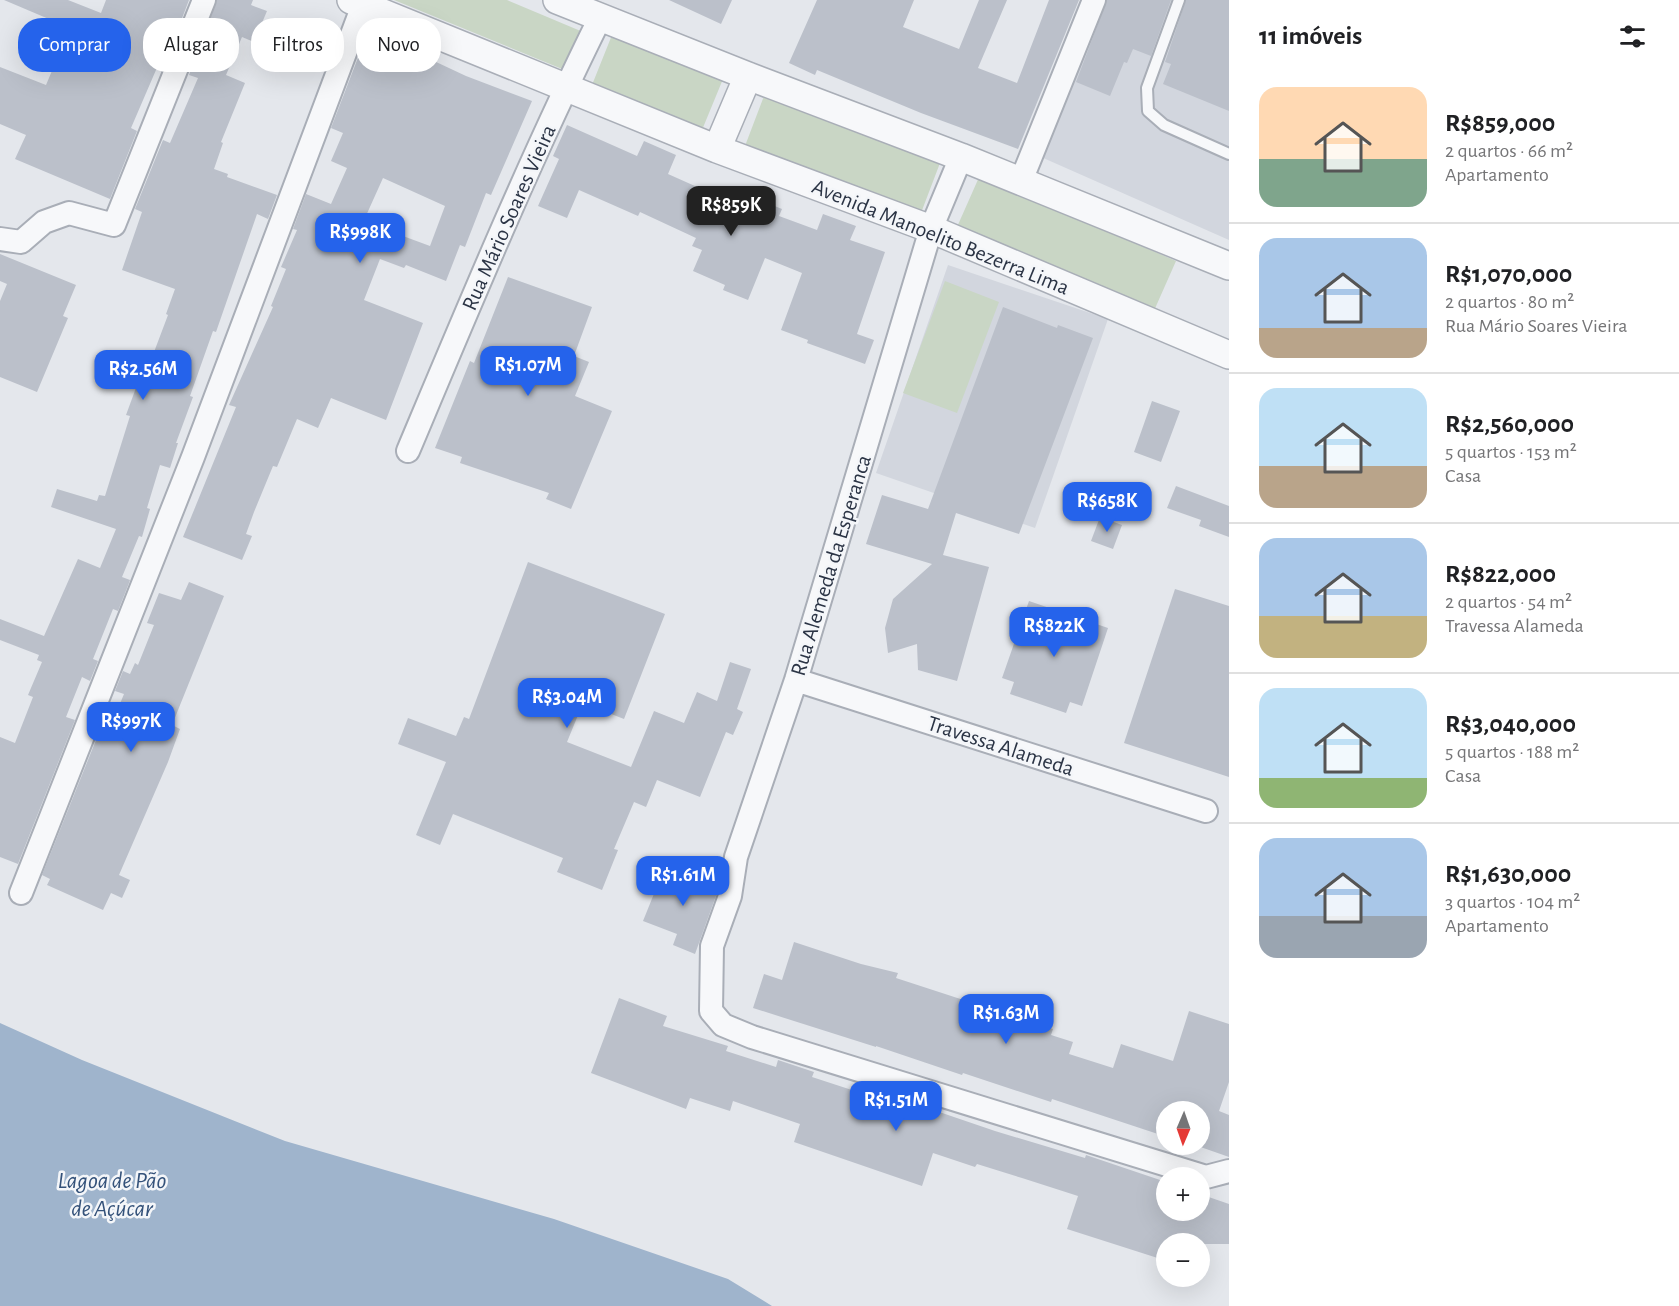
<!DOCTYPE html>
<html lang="pt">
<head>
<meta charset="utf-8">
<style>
  :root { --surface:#fff; --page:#f6f6f6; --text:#202124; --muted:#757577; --line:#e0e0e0; --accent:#2563eb }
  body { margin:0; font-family:"Alegreya Sans",sans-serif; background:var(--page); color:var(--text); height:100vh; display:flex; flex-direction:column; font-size:22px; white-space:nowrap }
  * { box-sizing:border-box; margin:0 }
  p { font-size:20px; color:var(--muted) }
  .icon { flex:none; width:33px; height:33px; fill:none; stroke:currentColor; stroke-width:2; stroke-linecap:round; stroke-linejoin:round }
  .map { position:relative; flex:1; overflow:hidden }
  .sheet { display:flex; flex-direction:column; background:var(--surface); width:450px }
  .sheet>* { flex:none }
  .guide { position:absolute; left:18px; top:18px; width:570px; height:54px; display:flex; gap:12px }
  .needle { width:39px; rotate:182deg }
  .tools { position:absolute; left:1156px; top:1101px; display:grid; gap:12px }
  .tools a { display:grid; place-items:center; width:54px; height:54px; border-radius:50%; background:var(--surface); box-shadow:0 6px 24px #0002; font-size:30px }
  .price { position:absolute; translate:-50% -51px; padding:0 14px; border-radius:12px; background:var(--accent); color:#fff; font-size:20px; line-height:39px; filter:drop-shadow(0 2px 3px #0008) }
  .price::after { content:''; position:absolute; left:50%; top:36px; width:18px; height:14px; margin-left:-9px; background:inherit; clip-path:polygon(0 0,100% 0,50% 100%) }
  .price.on { background:#222; color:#fff }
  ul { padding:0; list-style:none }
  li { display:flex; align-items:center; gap:18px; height:150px; padding:0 30px }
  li+li { border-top:2px solid var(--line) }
  li span { display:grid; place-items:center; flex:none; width:168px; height:120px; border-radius:18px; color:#555 }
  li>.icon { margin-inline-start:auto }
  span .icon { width:72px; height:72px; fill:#fffc; stroke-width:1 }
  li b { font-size:26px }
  h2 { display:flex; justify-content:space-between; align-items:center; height:72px; padding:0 30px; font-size:26px }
  .tag { padding:0 21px; border-radius:24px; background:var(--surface); box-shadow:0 6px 24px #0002; font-size:21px; line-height:54px }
  .tag.on { background:var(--accent); color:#fff }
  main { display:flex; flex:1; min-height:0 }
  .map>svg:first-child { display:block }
</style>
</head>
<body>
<main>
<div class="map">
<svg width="1229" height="1306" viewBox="0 0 1229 1306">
  <rect width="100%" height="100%" fill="#e4e7ec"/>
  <path fill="#d2d6de" d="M1102,0H1229V240L1041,157Z
    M948,265L1108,319L1035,528L876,473Z"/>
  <path fill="#c9d6c5" d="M394,0H507L583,32L567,71Z
    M612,35L723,79L702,130L592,85Z
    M764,96L940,163L921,213L745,146Z
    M980,175L1176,261L1153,313L957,227Z
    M945,281L999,302L957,413L903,393Z"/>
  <path fill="#9fb4cc" d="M0,1023L82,1060L285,1141L554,1219L728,1279L772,1306H0Z"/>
  <path fill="#bbc0ca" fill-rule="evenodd" d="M4,0H68L101,13L106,0H189L164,65L159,63L131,128L137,131L110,199L15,159L26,135L0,124V67L46,85L70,28Z
    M217,0H253L251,5L267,11L254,42L242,37L226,75L245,83L221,142L223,143L214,169L228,174L227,177L277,195L268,219L257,214L216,332L213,331L190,396L193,397L176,443H178L170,468L160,465L147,508L150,509L142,537L139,536L122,577L130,580L129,583L118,611L113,609L93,659L98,661L90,681L82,677L66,717L75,720L18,864L0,857V737L15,743L33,697L28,695L42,662L37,660L39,655L0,640V619L44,636L78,559L100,568L116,529L51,507L57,489L97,501L99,495L105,496L130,416L126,415L147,358L151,360L168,315L166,314L175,289L122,270L142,212L135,209L163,140L170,143L198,78L189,75Z
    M669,0H732L721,24Z
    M817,0H914L903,27L959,49L979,0H1007L978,68L1017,83L1049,0H1079L1018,149L921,113L817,70L815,75L789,63Z
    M1107,0H1171L1151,56L1133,49L1127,63L1124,62L1110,96L1076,82Z
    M1186,0H1229V111L1163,84L1171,64L1165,62Z
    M369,29L435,59L434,61L466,76L532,101L491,195L486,193L465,247L460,245L446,281L406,265L404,268L380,259L364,300L423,323L386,420L331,398L318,428L297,419L277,467L273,466L254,512L246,534L252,536L242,560L183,537L236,407L229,405L273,307L271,306L286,269L281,267L297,230L293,229L306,194L331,204L347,168L331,161L343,133L331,128ZM383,178L445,206L430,246L384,229L385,226L365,218Z
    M567,125L637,156L644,141L676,155L668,174L742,207L747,195L782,209L779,216L817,230L823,214L856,226L850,240L885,252L857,334L874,340L865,364L807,343L808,340L781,330L802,273L765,258L748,300L723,290L725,285L693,271L702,250L692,246L696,238L640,212L638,216L579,190L567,218L538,206L559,159L553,156Z
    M0,254L76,285L63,316L68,318L37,392L0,377V301L7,284L0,281Z
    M508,277L592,307L574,356L589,362L575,396L612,411L571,509L546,499L549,493L460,463L462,457L435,448L470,361L474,363Z
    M1003,307L1057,328L1058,325L1093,338L1019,534L956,513L943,555L989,567L957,681L918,670L917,644L888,653L885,628L893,599L932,564L866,544L882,495L928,509Z
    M1152,401L1180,411L1161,462L1134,452Z
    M1176,486L1229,506V537L1199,526L1201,520L1167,508Z
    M1100,517L1122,525L1113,549L1091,541Z
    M528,562L665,614L624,719L583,703L567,742L631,767L654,711L684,723L697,692L717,701L730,662L751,669L737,709L743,712L733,735L726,732L700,797L657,780L646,807L634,802L614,849L618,850L602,890L557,872L563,858L453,814L440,845L416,835L446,762L398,744L408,718L456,736L464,717L469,719Z
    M189,582L224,596L172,725L180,729L168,762L119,875L130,880L122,898L111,893L103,910L47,885L50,879L42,875L100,730L108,733L124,694L115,691L123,671L130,674L135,663L138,665L154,625L147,623L159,593L181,600Z
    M1175,589L1229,606V777L1124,743Z
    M1029,601L1108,628L1082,706L1070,702L1066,713L1010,694L1014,682L1002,678Z
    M664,869L698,883L703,872L719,878L717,893L695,954L673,945L677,934L643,921Z
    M794,942L861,964L898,973L896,978L1053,1029L1051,1035L1073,1042L1069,1054L1113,1068L1121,1044L1173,1061L1189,1011L1229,1024V1082L1219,1111L1229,1115V1157L1192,1144H1200V1112H1167V1137L1052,1099L1051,1102L963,1073L962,1075L876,1046V1047L753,1008L764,974L782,980Z
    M619,998L667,1016L663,1026L728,1046L726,1051L776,1067L778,1060L814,1072L812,1077L861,1093L863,1086L995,1131L1085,1158L1086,1155L1166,1182L1167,1210H1200V1194L1229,1204V1244H1167V1261L1067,1229L1078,1196L1022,1178L977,1164L975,1167L933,1153L922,1186L794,1142L800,1124L733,1101L730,1111L690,1098L686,1109L591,1073Z"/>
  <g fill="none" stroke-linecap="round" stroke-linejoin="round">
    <g stroke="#a9aeb7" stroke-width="14">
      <path id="service" d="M1179,0L1147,88L1148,111L1164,125L1229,154"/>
    </g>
    <g stroke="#a9aeb7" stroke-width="26">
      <path id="minor" d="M961,157L931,229L796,680L736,857L730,896L712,946L711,1011L723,1025L752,1037L1206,1177L1229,1171
        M1021,181L1094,0
        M0,239L21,242L44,222L69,213L114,225L204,0
        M408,451C469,306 530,159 600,18
        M796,680L1206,811
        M21,893L193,457L365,0"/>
    </g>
    <g stroke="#a9aeb7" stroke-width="30">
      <path id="tertiary" d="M351,0L717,149L931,229L1229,355
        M557,0L748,76L961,157L1229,266
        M717,149L748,76"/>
    </g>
    <use href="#service" stroke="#f7f8fa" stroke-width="10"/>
    <use href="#minor" stroke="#f7f8fa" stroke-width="22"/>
    <use href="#tertiary" stroke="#f7f8fa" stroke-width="27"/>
  </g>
  <g text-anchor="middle" stroke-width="5" stroke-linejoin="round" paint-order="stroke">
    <g font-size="22" fill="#2b3445" stroke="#f4f6f9">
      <text transform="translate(508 217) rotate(-66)" y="8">Rua Mário Soares Vieira</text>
      <text transform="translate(941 236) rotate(22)" y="8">Avenida Manoelito Bezerra Lima</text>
      <text transform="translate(830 565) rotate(-73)" y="8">Rua Alemeda da Esperanca</text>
      <text transform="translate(1001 745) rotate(18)" y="8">Travessa Alameda</text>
    </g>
    <g font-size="24" font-style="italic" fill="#34527a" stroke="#f4f6f9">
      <text x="112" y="1188">Lagoa de Pão<tspan x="112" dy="28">de Açúcar</tspan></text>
    </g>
  </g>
</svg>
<div class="tools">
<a><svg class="needle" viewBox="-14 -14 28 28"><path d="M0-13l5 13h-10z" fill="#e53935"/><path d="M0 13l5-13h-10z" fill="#757577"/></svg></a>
<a>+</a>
<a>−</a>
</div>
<b class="price on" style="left:731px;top:237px">R$859K</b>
<b class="price" style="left:360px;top:264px">R$998K</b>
<b class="price" style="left:528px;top:397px">R$1.07M</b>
<b class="price" style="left:143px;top:401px">R$2.56M</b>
<b class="price" style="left:1107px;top:533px">R$658K</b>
<b class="price" style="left:1054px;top:658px">R$822K</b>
<b class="price" style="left:567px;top:729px">R$3.04M</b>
<b class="price" style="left:131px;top:753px">R$997K</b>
<b class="price" style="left:683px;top:907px">R$1.61M</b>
<b class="price" style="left:1006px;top:1045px">R$1.63M</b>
<b class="price" style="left:896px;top:1132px">R$1.51M</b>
<div class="guide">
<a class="tag on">Comprar</a>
<a class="tag">Alugar</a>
<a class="tag">Filtros</a>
<a class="tag">Novo</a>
</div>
</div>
<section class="sheet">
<h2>11 imóveis<svg class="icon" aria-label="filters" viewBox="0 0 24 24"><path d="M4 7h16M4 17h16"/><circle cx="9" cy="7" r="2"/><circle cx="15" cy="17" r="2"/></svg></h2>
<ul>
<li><span style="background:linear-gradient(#ffd9b3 60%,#7fa58c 0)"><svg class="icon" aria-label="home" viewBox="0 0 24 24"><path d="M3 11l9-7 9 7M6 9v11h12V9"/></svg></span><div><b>R$859,000</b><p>2 quartos · 66 m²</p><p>Apartamento</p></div></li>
<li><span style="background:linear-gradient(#a9c7e8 75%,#b9a48a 0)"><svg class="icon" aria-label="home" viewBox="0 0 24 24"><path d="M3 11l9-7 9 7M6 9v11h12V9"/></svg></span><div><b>R$1,070,000</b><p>2 quartos · 80 m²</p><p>Rua Mário Soares Vieira</p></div></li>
<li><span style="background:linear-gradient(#bfe0f5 65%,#b9a48a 0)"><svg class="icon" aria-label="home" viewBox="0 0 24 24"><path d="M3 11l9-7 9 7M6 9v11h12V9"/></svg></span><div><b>R$2,560,000</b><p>5 quartos · 153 m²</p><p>Casa</p></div></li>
<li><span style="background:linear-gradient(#a9c7e8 65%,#c2b280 0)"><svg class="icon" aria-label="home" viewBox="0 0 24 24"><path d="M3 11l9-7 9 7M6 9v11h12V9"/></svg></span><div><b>R$822,000</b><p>2 quartos · 54 m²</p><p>Travessa Alameda</p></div></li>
<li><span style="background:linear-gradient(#bfe0f5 75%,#8fb573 0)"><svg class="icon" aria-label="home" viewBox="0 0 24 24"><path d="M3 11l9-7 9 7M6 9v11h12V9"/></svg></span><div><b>R$3,040,000</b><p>5 quartos · 188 m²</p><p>Casa</p></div></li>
<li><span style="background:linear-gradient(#a9c7e8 65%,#9aa5b1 0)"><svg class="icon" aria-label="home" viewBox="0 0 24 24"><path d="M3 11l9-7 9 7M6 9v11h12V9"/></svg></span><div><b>R$1,630,000</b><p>3 quartos · 104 m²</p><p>Apartamento</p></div></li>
</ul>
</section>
</main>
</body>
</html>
